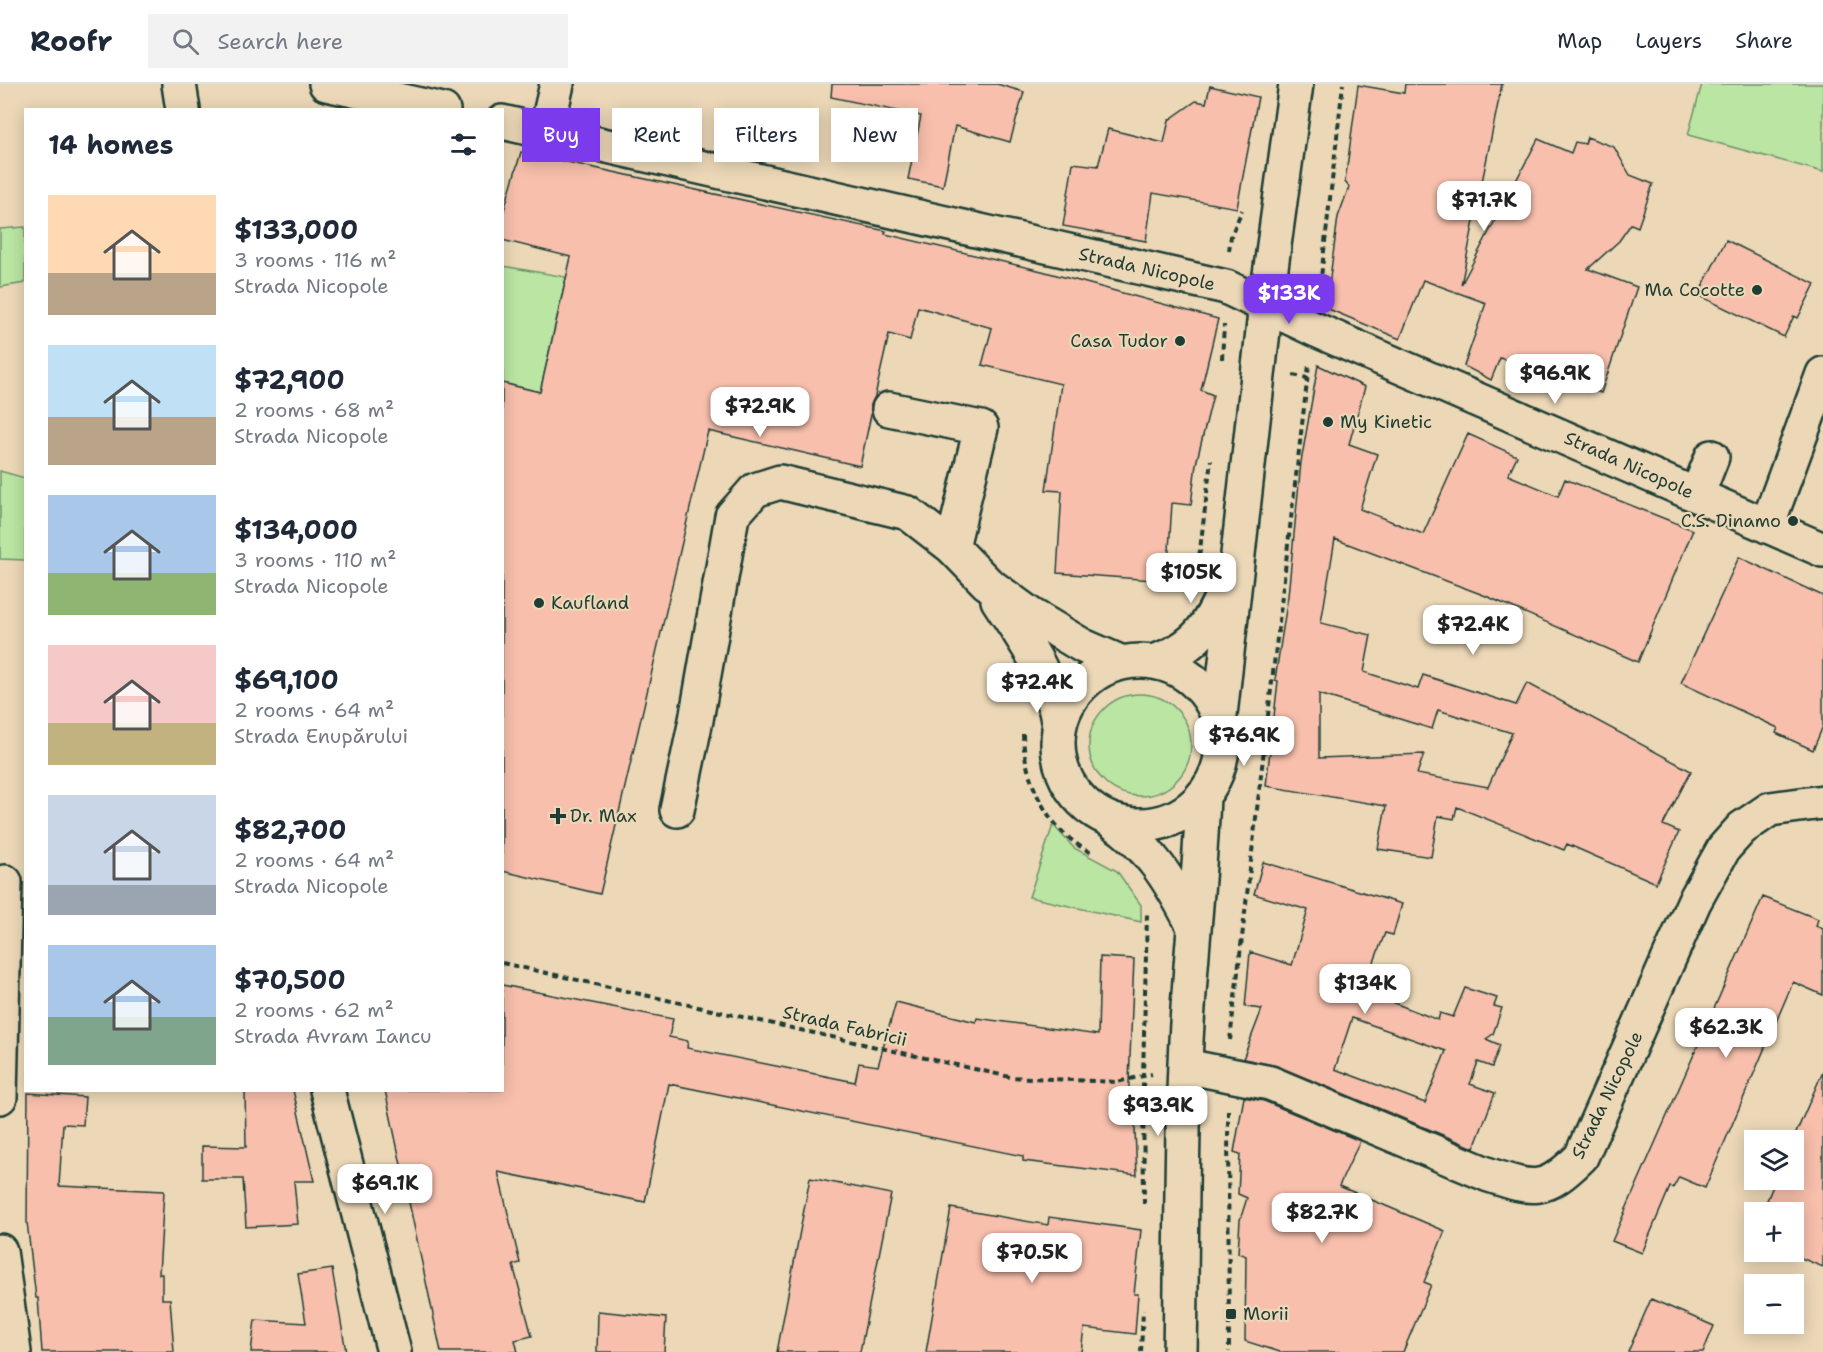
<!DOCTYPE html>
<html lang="en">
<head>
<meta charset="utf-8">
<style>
  :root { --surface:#fff; --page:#f2f2f3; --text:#1f2937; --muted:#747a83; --line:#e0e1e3; --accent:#7c3aed }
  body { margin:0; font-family:"Shantell Sans",sans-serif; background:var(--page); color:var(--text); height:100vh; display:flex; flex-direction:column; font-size:22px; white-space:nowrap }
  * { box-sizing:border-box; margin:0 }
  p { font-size:20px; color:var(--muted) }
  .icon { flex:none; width:33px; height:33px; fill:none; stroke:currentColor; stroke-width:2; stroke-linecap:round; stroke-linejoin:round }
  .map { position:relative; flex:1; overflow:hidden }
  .side { position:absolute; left:24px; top:24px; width:480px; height:984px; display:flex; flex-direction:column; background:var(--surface); border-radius:0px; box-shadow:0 3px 15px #0003 }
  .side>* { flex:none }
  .banner { position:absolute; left:522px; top:24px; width:570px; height:54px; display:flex; gap:12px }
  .controls { position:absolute; left:1744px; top:1046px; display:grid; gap:12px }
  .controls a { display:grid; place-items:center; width:60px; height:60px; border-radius:0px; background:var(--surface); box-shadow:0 3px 15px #0003; font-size:30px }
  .price { position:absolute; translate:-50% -51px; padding:0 14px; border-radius:12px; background:#fff; color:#222; font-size:20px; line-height:39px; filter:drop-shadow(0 2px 3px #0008) }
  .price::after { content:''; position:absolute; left:50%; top:36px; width:18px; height:14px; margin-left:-9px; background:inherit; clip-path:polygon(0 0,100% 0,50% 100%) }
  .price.on { background:var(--accent); color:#fff }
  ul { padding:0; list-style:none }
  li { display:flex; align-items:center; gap:18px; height:150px; padding:0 24px }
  li span { display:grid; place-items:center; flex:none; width:168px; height:120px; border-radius:0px; color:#555 }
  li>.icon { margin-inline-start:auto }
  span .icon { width:72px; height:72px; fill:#fffc; stroke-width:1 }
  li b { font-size:26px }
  h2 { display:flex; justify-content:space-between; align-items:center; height:72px; padding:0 24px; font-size:26px }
  .pill { padding:0 21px; border-radius:0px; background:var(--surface); box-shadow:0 3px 15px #0003; font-size:21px; line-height:54px }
  .pill.on { background:var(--accent); color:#fff }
  header { display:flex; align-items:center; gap:36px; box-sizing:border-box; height:84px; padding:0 30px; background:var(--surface); border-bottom:2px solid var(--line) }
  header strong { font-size:28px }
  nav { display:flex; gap:33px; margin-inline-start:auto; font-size:21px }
  .search { width:420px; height:54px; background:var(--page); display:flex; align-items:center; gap:15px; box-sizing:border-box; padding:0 21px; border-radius:0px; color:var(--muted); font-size:22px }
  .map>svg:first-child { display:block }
</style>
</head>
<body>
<header>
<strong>Roofr</strong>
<div class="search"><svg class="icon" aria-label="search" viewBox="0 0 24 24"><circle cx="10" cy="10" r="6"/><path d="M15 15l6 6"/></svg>Search here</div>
<nav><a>Map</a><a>Layers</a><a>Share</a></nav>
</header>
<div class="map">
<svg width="1823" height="1268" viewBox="0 0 1823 1268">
  <rect width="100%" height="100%" fill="#ecd8b7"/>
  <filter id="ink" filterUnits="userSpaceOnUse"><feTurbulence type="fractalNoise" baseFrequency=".0167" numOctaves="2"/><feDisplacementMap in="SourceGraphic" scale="12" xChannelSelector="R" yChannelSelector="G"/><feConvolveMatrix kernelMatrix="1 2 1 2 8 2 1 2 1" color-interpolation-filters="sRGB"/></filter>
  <g filter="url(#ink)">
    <path fill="#bbe5a2" stroke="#6d916b" stroke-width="1.5" d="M1702,0H1823V88L1688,51Z
      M25,143V199L0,203V145Z
      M503,182L566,193L540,308L503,299Z
      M0,387L25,394V476L0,475Z
      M1089 661a51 51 0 1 1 102 0a51 51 0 1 1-102 0Z
      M1053,741L1074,764L1117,787L1141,821V838L1029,813Z"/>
    <path fill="#f7bfac" stroke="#1f3d34" stroke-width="1.5" fill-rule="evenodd" d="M832,0H997L1024,8L1010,58L955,42L943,102L908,95L921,32L831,13Z
      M1405,0H1502L1461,201L1538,55L1571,69L1575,58L1585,60L1587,53L1614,63L1630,91L1653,100L1638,143L1631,140L1619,157L1588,185L1637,203L1601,309L1500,274L1491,296L1464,282L1486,219L1423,196L1400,255L1326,224L1338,133L1349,103L1345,98L1358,1L1404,9Z
      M1210,2L1258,13L1237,124L1153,109L1146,157L1063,142L1073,79L1098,82L1108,45L1164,59L1169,36L1196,17L1206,19Z
      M521,68L886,147L885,150L1042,187L1218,235L1201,306L1213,311L1196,380L1191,421L1172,419L1167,497L1057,489L1062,407L1046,406L1061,300L982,281L992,244L918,223L910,256L889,250L875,312L871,321V331L860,382L708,347L600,810L502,787V299L540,308L571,173L502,156V133Z
      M1726,156L1815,200L1798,234L1794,232L1784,253L1698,211Z
      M1318,281L1365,303L1349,360L1377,370L1360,425L1423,450L1468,350L1517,372L1508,391L1558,412L1565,395L1693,446L1638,578L1486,512L1335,455L1321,539L1371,551L1364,588L1418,605L1423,591L1516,621L1527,599L1691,687L1663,741L1679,748L1656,799L1567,760L1564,766L1457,723L1454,735L1438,732L1431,773L1378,765L1386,722L1266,702L1278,597L1275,596L1288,512L1301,378ZM1319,610L1432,645L1438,626L1512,649L1488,703L1417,690L1424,670L1319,674Z
      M1739,473L1823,512V642L1813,666L1776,649L1778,644L1681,599Z
      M1263,778L1402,820L1393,851L1385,849L1363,907L1438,936L1440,929L1453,933L1465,904L1497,914L1494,922L1502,924L1493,950L1486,955L1500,961L1492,983L1478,978L1470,1000L1495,1009L1474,1064L1277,982L1243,975L1262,925L1245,923L1250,868L1292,881L1308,826L1254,810ZM1352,934L1446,967L1425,1019L1335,985Z
      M1763,813L1818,835L1816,842L1823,845V911L1793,898L1705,1104L1679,1093L1673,1104L1670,1103L1642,1169L1612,1157Z
      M1100,873L1134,875L1128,1023L1134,1024L1137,1091L1023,1077V1072L669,1000L645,1118L498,1088L520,1179L513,1181L532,1252L515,1256L518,1268H441L385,1006H502V901L673,935L669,953L688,957L687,964L855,998L859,979L878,982L896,918L976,938L977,934L1098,951Z
      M1823,987V1183L1784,1167H1794V1128H1762L1776,1095H1794L1793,1056Z
      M245,1006H293L314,1097H294L298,1140L246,1143L243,1095H202V1062L246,1063Z
      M28,1009L85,1013L83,1041L63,1040L59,1102L164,1107L159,1190H162V1215H170L174,1268H42L38,1214H36L27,1138Z
      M1244,1013L1264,1017L1360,1057L1339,1102L1445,1147L1424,1198L1431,1201L1403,1268H1280L1245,1257L1246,1172L1238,1169L1240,1136L1247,1114L1238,1110L1240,1070L1234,1068Z
      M810,1094L891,1110L860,1268H777Z
      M951,1124L1048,1141L1049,1133L1141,1146L1134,1210H1138L1135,1250L1084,1244L1081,1268H926Z
      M332,1185L346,1268H251L255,1236L306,1239L298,1190Z
      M1651,1215L1714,1242L1703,1268H1628Z
      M598,1227L666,1234L664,1268H597Z"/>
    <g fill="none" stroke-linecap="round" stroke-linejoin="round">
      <g stroke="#1f3d34" stroke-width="38">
        <path id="minor" d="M179,0L183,26
          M326,0L443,26
          M502,38L1226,203L1314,245L1823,466
          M546,48L557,0
          M889,325L981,344L952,463
          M1697,411L1712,373
          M1767,442L1823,290
          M998,516C1025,558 1051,591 1059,642
          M1058 659a82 82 0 1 1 164 0a82 82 0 1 1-164 0Z
          M1154,578C1198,562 1208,543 1227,502
          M1219,640L1266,220L1296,0
          M677,726L696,636L732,432L755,406L780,398L908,429L952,463L987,499L1031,531L1083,562L1122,579
          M1110,736C1150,762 1172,800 1193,841
          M1185,982L1270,999L1489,1091C1535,1106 1544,1109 1581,1073L1694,818L1724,764L1742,744L1770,725L1823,718
          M327,1006L394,1268
          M0,1013L5,798
          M0,1167L14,1268
          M1180,1268C1182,1172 1181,1076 1185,980C1188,890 1200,801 1203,711"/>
      </g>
      <path stroke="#1f3d34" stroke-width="4" stroke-dasharray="6 4.5" stroke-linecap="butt" d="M1229,167L1231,152L1242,126
        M1319,211L1343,0
        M1222,275L1224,241
        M1293,291L1307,294
        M1198,482L1211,376
        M1023,650C1024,697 1048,748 1092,769
        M502,879L1010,993L1117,998L1152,990
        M1230,956L1309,281
        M1228,1026L1229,1268
        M1144,1120L1143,992L1147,830
        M1141,1268L1143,1226"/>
      <use href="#minor" stroke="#ecd8b7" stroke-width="33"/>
    </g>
  </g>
  <g fill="#1f3d34" stroke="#ecd8b7" stroke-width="2">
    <circle cx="1757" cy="206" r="6"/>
    <circle cx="1180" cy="257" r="6"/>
    <circle cx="1328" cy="338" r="6"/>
    <circle cx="1793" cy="437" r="6"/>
    <circle cx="539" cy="519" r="6"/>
    <path d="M555 723h6v6h6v6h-6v6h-6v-6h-6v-6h6z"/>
    <rect x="1225" y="1224" width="12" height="12" rx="3"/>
  </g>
  <g text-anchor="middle" stroke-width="4.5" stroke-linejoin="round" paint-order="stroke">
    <g font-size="18" fill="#1f3d34" stroke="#ecd8b7">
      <text transform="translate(1147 185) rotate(13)" y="6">Strada Nicopole</text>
      <text transform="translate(1629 381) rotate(24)" y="6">Strada Nicopole</text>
      <text transform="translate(845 942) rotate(13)" y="6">Strada Fabricii</text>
      <text transform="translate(1607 1011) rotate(-64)" y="6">Strada Nicopole</text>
    </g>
    <g font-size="18" fill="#1f3d34" stroke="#ecd8b7" text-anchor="start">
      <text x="1745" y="212" text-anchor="end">Ma Cocotte</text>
      <text x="1168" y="263" text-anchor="end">Casa Tudor</text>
      <text x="1340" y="344">My Kinetic</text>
      <text x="1781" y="443" text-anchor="end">C.S. Dinamo</text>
      <text x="551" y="525">Kaufland</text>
      <text x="570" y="738">Dr. Max</text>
      <text x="1243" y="1236">Morii</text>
    </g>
  </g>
</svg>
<div class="controls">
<a><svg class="icon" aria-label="layers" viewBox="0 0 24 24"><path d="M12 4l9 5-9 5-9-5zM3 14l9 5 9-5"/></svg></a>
<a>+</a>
<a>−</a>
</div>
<b class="price" style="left:1484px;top:148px">$71.7K</b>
<b class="price on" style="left:1289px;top:241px">$133K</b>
<b class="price" style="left:1555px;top:321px">$96.9K</b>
<b class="price" style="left:760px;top:354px">$72.9K</b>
<b class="price" style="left:1191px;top:520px">$105K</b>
<b class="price" style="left:1473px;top:572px">$72.4K</b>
<b class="price" style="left:1037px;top:630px">$72.4K</b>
<b class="price" style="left:1244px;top:683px">$76.9K</b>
<b class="price" style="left:1365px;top:931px">$134K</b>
<b class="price" style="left:1726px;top:975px">$62.3K</b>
<b class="price" style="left:1158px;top:1053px">$93.9K</b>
<b class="price" style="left:385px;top:1131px">$69.1K</b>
<b class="price" style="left:1322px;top:1160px">$82.7K</b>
<b class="price" style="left:1032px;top:1200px">$70.5K</b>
<div class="banner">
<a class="pill on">Buy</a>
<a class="pill">Rent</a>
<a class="pill">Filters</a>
<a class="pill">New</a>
</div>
<section class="side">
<h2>14 homes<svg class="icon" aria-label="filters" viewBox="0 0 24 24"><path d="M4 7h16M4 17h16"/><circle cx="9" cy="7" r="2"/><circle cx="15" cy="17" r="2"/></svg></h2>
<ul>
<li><span style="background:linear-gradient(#ffd9b3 65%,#b9a48a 0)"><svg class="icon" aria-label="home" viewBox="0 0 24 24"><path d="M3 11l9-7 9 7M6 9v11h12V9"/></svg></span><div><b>$133,000</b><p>3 rooms · 116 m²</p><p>Strada Nicopole</p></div></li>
<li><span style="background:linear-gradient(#bfe0f5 60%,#b9a48a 0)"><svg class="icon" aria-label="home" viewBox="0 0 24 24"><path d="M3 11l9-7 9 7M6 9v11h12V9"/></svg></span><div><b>$72,900</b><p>2 rooms · 68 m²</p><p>Strada Nicopole</p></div></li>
<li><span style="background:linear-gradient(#a9c7e8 65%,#8fb573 0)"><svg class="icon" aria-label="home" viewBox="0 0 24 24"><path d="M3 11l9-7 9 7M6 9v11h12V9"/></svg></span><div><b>$134,000</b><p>3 rooms · 110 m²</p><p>Strada Nicopole</p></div></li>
<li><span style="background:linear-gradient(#f6c9c9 65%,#c2b280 0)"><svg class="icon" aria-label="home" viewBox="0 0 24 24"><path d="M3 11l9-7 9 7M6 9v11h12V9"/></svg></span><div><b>$69,100</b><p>2 rooms · 64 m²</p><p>Strada Enupărului</p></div></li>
<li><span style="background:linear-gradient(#c9d6e8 75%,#9aa5b1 0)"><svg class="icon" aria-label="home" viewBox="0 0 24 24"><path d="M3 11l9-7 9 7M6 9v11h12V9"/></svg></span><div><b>$82,700</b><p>2 rooms · 64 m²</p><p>Strada Nicopole</p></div></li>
<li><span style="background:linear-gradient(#a9c7e8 60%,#7fa58c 0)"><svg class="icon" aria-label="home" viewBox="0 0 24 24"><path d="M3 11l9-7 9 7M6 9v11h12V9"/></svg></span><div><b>$70,500</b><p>2 rooms · 62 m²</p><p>Strada Avram Iancu</p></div></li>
</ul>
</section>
</div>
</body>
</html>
